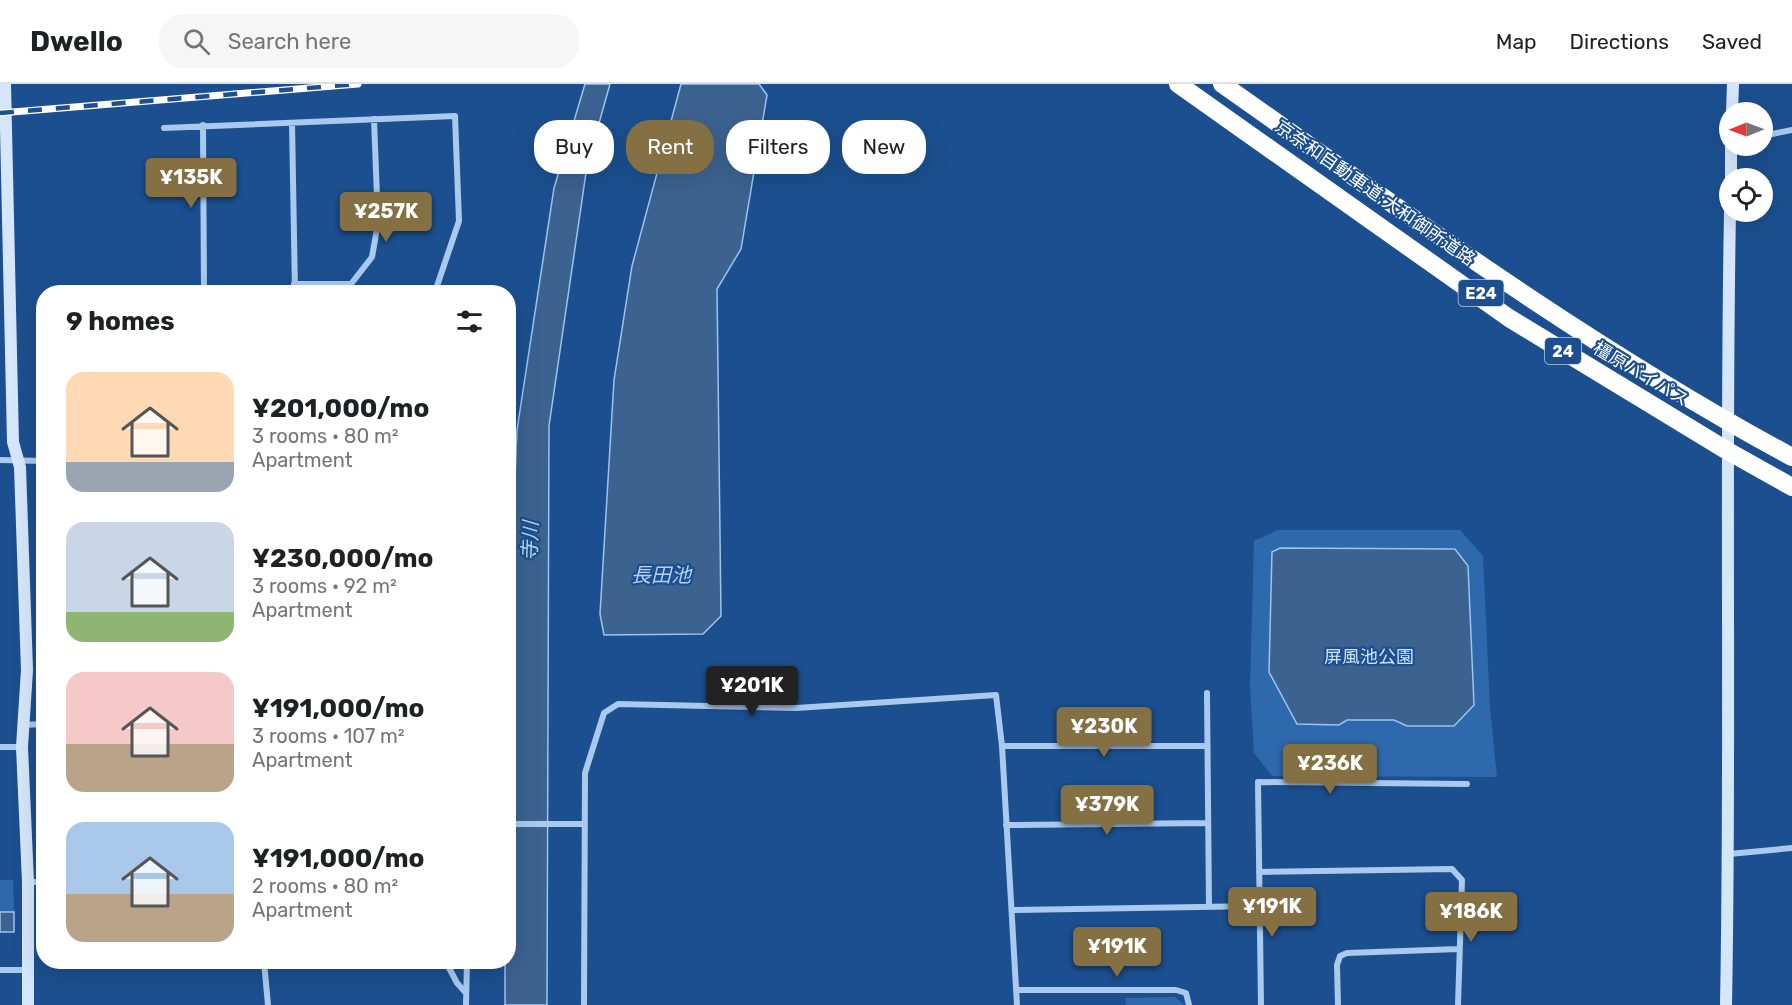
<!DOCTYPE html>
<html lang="en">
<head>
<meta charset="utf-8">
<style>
  :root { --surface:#fff; --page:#f6f6f6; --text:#202124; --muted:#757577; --line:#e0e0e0; --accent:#847042 }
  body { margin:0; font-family:Rubik,"Noto Sans JP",sans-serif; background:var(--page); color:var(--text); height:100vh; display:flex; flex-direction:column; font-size:22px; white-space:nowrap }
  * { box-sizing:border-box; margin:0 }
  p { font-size:20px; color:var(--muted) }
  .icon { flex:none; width:33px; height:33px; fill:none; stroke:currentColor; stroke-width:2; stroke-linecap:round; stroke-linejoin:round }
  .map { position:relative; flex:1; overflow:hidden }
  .side { position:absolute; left:36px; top:201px; width:480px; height:684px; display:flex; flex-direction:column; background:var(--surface); border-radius:24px; box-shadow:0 6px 24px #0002 }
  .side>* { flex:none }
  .guide { position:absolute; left:534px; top:36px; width:570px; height:54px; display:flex; gap:12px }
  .needle { width:39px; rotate:269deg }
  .buttons { position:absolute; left:1719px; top:18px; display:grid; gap:12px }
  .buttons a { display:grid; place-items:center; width:54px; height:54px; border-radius:50%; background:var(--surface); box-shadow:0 6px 24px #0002; font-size:30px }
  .price { position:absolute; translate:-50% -51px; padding:0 14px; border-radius:6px; background:var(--accent); color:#fff; font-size:20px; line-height:39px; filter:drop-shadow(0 2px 3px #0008) }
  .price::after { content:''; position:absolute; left:50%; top:36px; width:18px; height:14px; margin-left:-9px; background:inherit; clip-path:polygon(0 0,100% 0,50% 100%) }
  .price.current { background:#222; color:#fff }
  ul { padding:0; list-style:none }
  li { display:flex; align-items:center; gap:18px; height:150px; padding:0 30px }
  li span { display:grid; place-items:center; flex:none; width:168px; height:120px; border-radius:18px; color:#555 }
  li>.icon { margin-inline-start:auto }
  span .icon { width:72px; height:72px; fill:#fffc; stroke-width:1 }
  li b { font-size:26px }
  h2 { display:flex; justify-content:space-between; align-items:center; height:72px; padding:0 30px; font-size:26px }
  .pill { padding:0 21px; border-radius:24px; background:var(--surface); box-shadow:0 6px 24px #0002; font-size:21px; line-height:54px }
  .pill.current { background:var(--accent); color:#fff }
  header { display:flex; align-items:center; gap:36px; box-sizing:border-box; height:84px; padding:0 30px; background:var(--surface); border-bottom:2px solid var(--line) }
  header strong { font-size:28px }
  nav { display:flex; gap:33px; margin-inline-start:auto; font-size:21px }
  .search { width:420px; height:54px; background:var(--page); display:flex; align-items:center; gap:15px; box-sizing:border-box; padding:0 21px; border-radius:24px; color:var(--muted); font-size:22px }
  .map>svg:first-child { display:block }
</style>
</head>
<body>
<header>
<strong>Dwello</strong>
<div class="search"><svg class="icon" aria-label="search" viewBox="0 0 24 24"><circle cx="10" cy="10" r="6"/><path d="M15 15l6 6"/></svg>Search here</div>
<nav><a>Map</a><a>Directions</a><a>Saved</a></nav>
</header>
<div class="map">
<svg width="1792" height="921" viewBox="0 0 1792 921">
  <rect width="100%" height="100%" fill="#1b4f8f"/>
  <path fill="#2e69ad" d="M1278,446H1460L1483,472L1490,623L1497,693L1272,692L1254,669L1250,603L1254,457Z
    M0,796H13L14,828H0Z
    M1175,913L1184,921H1126L1125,914Z"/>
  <path fill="#3c6290" stroke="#9cc4f0" stroke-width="1.5" d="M585,0H610L587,82L549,342L547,921H505V878H508L509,539L517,346L554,104Z
    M681,0H759L767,11L741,165L717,205L721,532L703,550L604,551L600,530L614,296L632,182Z
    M1280,464L1455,465L1468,482L1474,621L1454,642H1407L1394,636H1347L1339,641L1297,640L1269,588L1272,468Z
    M0,828H14V848H0Z"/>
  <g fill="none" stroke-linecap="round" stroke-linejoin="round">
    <path stroke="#a9c9ee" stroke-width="6" d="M292,39L295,208
      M203,41L204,208
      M164,44L455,32L459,137L435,208
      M1762,52L1792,46
      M294,200H351L372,173L378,139L374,35
      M0,376L44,377
      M1207,609L1209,822
      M23,641L44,640
      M1002,662H1207
      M0,663H22
      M508,740H585
      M1006,741L1208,739
      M1729,770L1792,764
      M1259,788L1452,785L1462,796L1458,921
      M28,798H44
      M1012,826L1260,822
      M264,878L268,921
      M446,878L457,899L466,909
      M0,886H28
      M1017,906H1176L1186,909L1189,921
      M466,921L467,878
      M584,921L585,689L604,629L618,620L796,624L996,611L1002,662L1017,921
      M1261,921L1258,698L1467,700
      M1338,921L1337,881L1340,872L1347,869L1459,865"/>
    <path stroke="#d6e6fa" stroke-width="12" d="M5,0L13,358L20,383L27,586L22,663L28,798V921
      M1732,28L1733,0
      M1731,94V62
      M1726,921C1731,656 1725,392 1730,128"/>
    <path stroke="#fff" stroke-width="18" d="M1178,0L1509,234L1726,366L1792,403
      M1222,0C1408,131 1592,265 1792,373"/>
    <g stroke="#fff" stroke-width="7">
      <path id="rail" d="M0,29L358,0"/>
    </g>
    <use href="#rail" stroke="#1b4f8f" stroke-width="4.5" stroke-dasharray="14" stroke-linecap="butt"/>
  </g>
  <g text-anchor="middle" stroke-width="4.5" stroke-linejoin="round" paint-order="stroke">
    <g fill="#1b4f8f" stroke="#bbcadd" stroke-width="1.5">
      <rect x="1458.5" y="196" width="45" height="26" rx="4.5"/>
      <rect x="1545" y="254" width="36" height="26" rx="4.5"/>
    </g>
    <g font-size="16" font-weight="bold" fill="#fff">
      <text x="1481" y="215">E24</text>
      <text x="1563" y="273">24</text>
    </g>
    <g font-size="18" fill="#fff" stroke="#1b4f8f">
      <text transform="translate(1375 109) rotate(35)" y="6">京奈和自動車道;大和御所道路</text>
      <text transform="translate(1641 290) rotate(31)" y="6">橿原バイパス</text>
    </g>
    <g font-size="18" fill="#cfe3fa" stroke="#1b4f8f">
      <text x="1369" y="579">屏風池公園</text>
    </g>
    <g font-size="20" font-style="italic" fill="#b5d3f5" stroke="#1b4f8f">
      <text transform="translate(530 457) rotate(-88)" y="7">寺川</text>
      <text x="661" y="498">長田池</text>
    </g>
  </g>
</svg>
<div class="buttons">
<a><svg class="needle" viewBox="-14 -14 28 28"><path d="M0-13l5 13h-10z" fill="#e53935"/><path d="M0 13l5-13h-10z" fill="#757577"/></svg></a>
<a><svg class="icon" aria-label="locate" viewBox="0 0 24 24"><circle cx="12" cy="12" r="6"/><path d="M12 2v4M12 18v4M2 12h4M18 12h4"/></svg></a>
</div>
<b class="price" style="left:191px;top:125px">¥135K</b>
<b class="price" style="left:386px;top:159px">¥257K</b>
<b class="price current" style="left:752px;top:633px">¥201K</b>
<b class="price" style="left:1104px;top:674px">¥230K</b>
<b class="price" style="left:1330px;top:711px">¥236K</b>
<b class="price" style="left:1107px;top:752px">¥379K</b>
<b class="price" style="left:1272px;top:854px">¥191K</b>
<b class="price" style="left:1471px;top:859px">¥186K</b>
<b class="price" style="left:1117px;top:894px">¥191K</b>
<div class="guide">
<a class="pill">Buy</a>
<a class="pill current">Rent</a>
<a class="pill">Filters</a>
<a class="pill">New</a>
</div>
<section class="side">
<h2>9 homes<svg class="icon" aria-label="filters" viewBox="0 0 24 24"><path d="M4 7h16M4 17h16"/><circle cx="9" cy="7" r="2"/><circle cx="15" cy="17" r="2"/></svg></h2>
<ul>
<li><span style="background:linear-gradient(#ffd9b3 75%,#9aa5b1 0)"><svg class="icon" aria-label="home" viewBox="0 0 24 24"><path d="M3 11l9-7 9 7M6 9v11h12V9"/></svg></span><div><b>¥201,000/mo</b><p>3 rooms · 80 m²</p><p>Apartment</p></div></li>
<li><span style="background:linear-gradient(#c9d6e8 75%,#8fb573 0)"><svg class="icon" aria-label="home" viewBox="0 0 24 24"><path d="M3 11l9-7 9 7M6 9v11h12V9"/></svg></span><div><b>¥230,000/mo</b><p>3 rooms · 92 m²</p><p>Apartment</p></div></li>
<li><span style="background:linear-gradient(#f6c9c9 60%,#b9a48a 0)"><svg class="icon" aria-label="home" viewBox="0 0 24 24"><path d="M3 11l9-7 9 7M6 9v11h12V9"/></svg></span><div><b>¥191,000/mo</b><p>3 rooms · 107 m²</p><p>Apartment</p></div></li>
<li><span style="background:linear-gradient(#a9c7e8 60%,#b9a48a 0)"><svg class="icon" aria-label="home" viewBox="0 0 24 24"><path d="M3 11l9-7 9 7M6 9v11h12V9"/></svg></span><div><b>¥191,000/mo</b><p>2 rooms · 80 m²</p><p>Apartment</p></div></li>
</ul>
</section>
</div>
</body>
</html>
